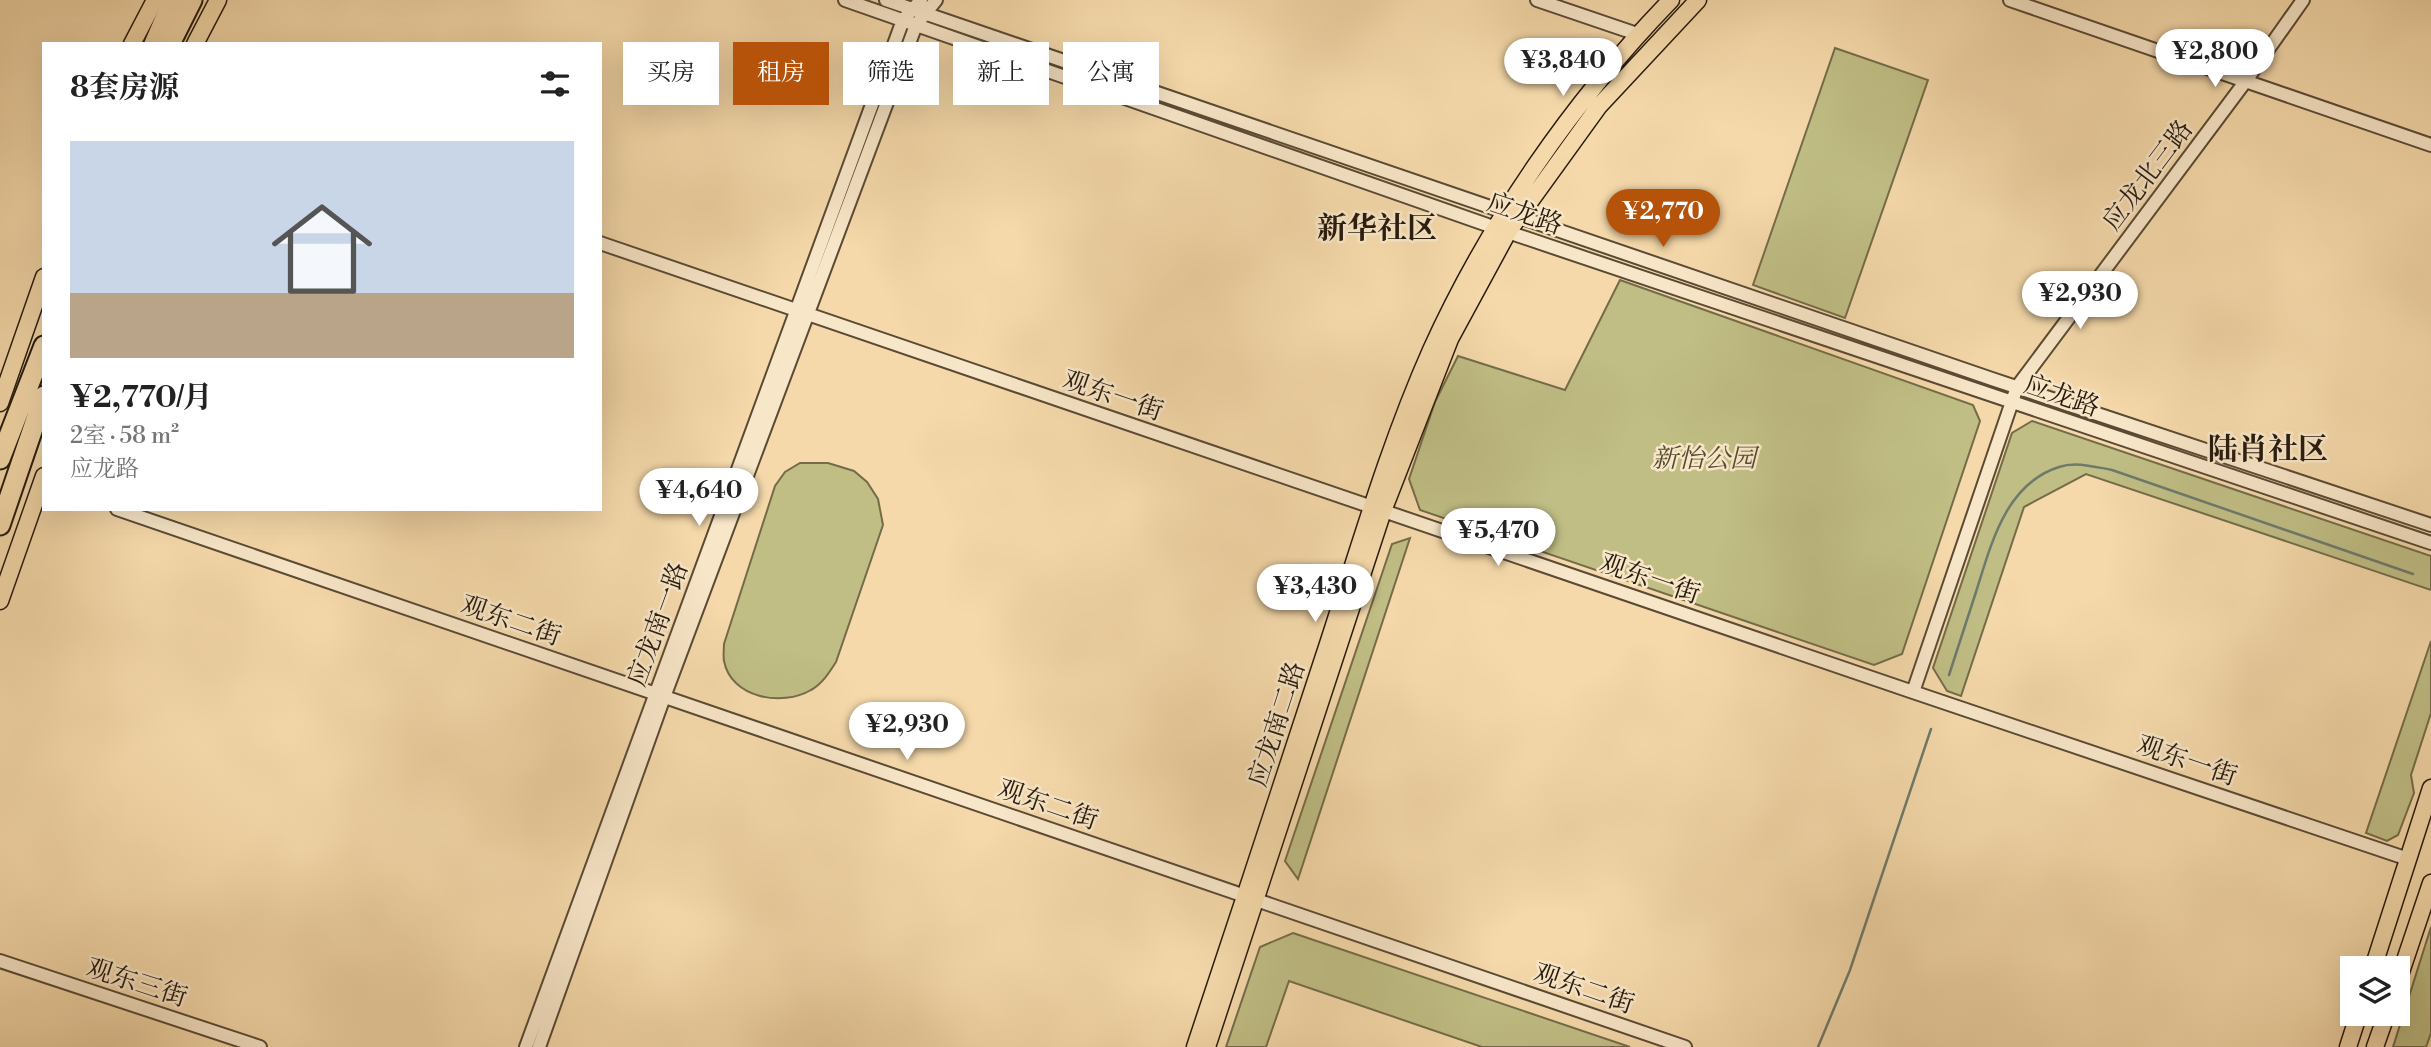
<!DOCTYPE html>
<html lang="zh">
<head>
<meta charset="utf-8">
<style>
  :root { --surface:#fff; --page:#f6f6f6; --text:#222; --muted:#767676; --accent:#b45309 }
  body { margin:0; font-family:"Libre Bodoni","Noto Serif SC",serif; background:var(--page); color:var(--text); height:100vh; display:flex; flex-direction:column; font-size:26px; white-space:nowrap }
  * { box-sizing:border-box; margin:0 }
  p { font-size:23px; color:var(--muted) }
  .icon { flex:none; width:38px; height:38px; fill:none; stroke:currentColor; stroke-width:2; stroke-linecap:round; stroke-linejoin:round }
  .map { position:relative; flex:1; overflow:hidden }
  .drawer { position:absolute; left:42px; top:42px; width:560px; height:469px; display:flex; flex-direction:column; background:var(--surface); border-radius:0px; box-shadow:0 7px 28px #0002 }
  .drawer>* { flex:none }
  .top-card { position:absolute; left:623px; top:42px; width:665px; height:63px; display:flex; gap:14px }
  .tools { position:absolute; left:2340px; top:956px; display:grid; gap:14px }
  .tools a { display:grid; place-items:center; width:70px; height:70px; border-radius:0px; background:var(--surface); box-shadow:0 7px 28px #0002; font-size:35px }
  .price { position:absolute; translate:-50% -60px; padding:0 16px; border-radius:24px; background:#fff; color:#222; font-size:23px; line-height:46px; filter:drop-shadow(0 2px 4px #0008) }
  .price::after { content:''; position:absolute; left:50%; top:42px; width:21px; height:16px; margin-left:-10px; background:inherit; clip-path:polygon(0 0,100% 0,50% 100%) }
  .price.active { background:var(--accent); color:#fff }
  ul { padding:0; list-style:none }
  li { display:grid; align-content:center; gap:14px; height:371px; padding:0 28px }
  li span { display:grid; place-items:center; height:217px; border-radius:0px; color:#555 }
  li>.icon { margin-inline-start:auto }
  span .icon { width:126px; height:126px; fill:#fffc; stroke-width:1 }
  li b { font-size:30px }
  h2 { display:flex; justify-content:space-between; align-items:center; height:84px; padding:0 28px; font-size:30px }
  .pill { padding:0 24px; border-radius:0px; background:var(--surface); box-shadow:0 7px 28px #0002; font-size:24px; line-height:63px }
  .pill.active { background:var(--accent); color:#fff }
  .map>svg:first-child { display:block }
</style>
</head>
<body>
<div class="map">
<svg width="2431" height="1047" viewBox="0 0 2431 1047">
  <rect width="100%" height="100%" fill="#f5d9aa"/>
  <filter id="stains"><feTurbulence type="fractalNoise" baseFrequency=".00286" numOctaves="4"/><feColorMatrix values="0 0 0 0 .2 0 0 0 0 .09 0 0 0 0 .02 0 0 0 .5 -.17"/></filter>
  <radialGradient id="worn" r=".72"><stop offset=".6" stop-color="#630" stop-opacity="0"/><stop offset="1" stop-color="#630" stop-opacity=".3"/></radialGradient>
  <path fill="#c0be85" stroke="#746c49" stroke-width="2" d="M1835,48L1928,80L1845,318L1753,285Z
    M1620,280L1973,405L1980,421L1902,654L1874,665L1420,510L1409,479L1435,402L1458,356L1565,390Z
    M2032,421L2431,556V590L2086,474L2024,507L1961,696L1947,691L1933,668L2012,433Z
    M800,463H828L854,471L867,482L878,499L883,525L836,662C829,673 822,684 811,690C782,707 731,698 724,661C723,656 724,649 724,644L775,486L785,472Z
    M1410,538L1298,879L1285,861L1392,544Z
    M2431,641V713L2411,775L2414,793L2398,835L2387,841L2366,833Z
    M2431,927V1033L2426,1047H2393Z
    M1293,933L1630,1047H1482L1289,981L1266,1047H1226L1260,947Z"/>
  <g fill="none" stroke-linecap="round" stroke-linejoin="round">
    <path stroke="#6d7a6c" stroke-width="2.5" d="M1949,675C1958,648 1967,620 1976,592C1991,545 2005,484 2059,467C2076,461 2095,467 2112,470L2413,574
      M1818,1047L1850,970L1931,729"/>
    <g stroke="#5a4a34" stroke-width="16">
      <path id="minor" d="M845,0L1496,228L2431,543
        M886,0L1992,379L2431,525
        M1537,0L1640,35
        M2010,0L2431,145
        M600,243L1913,692L2408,859
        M117,509L1685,1047
        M1913,692L2017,387L2245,82L2303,0
        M0,961L260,1047
        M526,1047L903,20L921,0
        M539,1047L664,697L916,25L936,0"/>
    </g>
    <g stroke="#271b0d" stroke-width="19">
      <path id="major" d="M132,44L155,0
        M195,44L218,0
        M0,403L44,277
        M0,601L44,476
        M2373,968L2431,788
        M2398,981L2431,883
        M1195,1047C1238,918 1281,788 1323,659C1357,556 1387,449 1431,350C1489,222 1573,101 1671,0
        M1207,1047L1383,511L1450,339L1508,232L1599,106L1698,0
        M2348,1047L2359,1013
        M2375,1047L2387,1013"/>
    </g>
    <g stroke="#271b0d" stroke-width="23">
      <path id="highway" d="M154,44L173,0
        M170,44L192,0
        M0,459L44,346
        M0,525L44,396"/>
    </g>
    <use href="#minor" stroke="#f8e6c8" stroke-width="12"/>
    <use href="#major" stroke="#f5d9aa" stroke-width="16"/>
    <use href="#highway" stroke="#f5d9aa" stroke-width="19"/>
  </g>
  <g text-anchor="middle" stroke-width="5" stroke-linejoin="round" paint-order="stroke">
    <g font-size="26" fill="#271b0d" stroke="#f8e6c8">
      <text transform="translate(2147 175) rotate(-53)" y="9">应龙北三路</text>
      <text transform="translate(1525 213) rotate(19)" y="9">应龙路</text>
      <text transform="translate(1113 395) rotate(19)" y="9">观东一街</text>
      <text transform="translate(2062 395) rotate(19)" y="9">应龙路</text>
      <text transform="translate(1650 578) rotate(19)" y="9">观东一街</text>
      <text transform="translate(511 620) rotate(19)" y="9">观东二街</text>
      <text transform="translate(657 624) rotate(-70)" y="9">应龙南一路</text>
      <text transform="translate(1276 724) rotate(-72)" y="9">应龙南二路</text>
      <text transform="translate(2187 760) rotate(19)" y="9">观东一街</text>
      <text transform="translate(1048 804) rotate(19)" y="9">观东二街</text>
      <text transform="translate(137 982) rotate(18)" y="9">观东三街</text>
      <text transform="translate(1584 988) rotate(19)" y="9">观东二街</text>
    </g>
    <g font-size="26" font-style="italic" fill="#554c31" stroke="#f8e6c8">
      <text x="1704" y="467">新怡公园</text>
    </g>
    <g font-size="30" font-weight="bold" fill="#271b0d" stroke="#f8e6c8">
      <text x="1377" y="238">新华社区</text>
      <text x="2268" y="459">陆肖社区</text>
    </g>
  </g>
  <rect width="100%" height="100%" filter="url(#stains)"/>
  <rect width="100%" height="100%" fill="url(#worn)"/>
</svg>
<div class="tools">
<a><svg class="icon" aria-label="layers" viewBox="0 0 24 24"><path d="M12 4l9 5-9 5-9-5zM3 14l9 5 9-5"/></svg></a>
</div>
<b class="price" style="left:2215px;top:89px">¥2,800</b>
<b class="price" style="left:1563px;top:98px">¥3,840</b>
<b class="price active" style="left:1663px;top:249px">¥2,770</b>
<b class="price" style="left:2080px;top:331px">¥2,930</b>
<b class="price" style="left:699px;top:528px">¥4,640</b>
<b class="price" style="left:1498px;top:568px">¥5,470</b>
<b class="price" style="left:1315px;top:624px">¥3,430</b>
<b class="price" style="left:907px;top:762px">¥2,930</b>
<div class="top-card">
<a class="pill">买房</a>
<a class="pill active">租房</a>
<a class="pill">筛选</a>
<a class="pill">新上</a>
<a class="pill">公寓</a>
</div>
<section class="drawer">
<h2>8套房源<svg class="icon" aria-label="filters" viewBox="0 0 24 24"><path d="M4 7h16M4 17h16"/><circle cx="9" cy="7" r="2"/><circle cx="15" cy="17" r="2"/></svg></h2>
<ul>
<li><span style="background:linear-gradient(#c9d6e8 70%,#b9a48a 0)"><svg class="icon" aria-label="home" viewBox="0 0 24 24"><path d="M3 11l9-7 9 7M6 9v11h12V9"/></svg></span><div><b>¥2,770/月</b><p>2室 · 58 m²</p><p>应龙路</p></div></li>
</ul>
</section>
</div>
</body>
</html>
